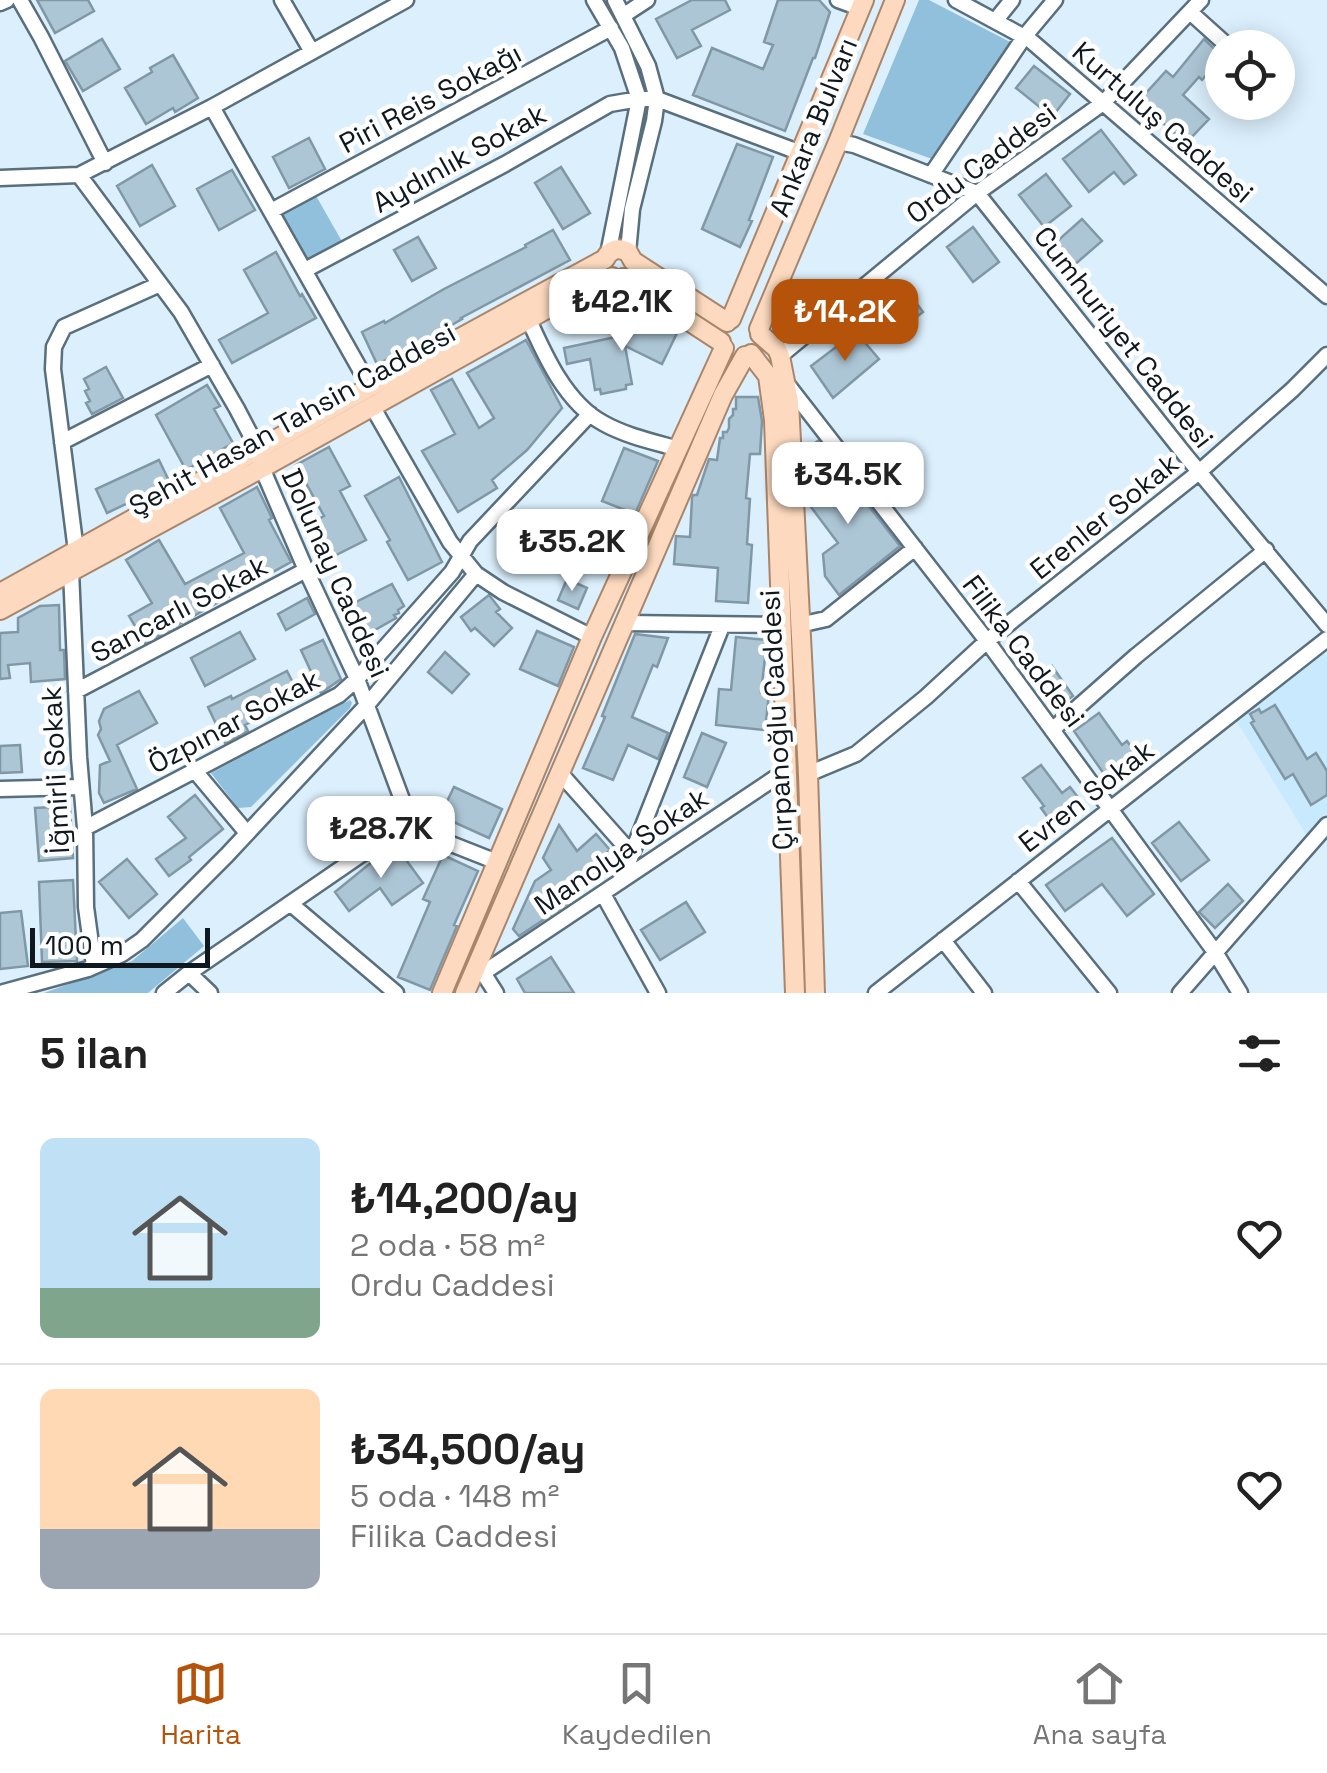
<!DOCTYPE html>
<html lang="tr">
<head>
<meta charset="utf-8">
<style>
  :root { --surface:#fff; --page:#f6f6f6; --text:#222; --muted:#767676; --line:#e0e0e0; --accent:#b45309 }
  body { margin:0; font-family:"Space Grotesk",sans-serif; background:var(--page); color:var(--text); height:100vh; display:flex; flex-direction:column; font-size:38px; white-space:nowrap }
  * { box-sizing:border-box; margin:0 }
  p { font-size:32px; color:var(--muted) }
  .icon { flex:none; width:55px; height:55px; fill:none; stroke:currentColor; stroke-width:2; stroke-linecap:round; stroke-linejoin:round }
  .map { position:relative; height:993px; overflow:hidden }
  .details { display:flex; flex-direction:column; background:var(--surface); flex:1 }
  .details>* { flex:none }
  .buttons { position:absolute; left:1205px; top:30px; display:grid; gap:20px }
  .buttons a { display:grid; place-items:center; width:90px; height:90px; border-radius:50%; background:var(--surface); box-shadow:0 5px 25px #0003; font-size:50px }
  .scale { position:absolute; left:30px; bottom:25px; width:180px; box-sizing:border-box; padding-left:10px; border:5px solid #0f181e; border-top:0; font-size:28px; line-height:35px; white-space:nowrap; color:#0f181e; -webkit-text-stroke:8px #fff; paint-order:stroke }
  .price { position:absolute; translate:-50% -85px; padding:0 22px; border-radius:20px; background:#fff; color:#222; font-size:32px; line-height:65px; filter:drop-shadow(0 2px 5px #0008) }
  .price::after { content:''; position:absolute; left:50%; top:60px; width:30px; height:22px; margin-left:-15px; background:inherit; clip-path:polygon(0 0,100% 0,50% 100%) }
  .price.selected { background:var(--accent); color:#fff }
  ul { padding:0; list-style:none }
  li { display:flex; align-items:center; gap:30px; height:250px; padding:0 40px }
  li+li { border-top:2px solid var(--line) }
  li span { display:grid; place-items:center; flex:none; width:280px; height:200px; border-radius:15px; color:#555 }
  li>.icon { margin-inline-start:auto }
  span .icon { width:120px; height:120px; fill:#fffc; stroke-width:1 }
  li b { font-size:42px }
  h2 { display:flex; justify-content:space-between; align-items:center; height:120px; padding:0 40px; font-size:42px }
  .dock { display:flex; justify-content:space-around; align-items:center; height:140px; border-top:2px solid var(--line); background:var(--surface); font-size:28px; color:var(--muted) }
  .dock a { display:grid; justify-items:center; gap:5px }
  .dock .selected { color:var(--accent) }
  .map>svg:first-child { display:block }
</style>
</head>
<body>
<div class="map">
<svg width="1327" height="993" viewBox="0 0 1327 993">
  <rect width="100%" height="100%" fill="#dbeffc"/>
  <path fill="#c9eafe" d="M1321,650L1327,657V812L1307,836L1234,717Z"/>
  <path fill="#90c0dc" d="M919,0H929L1012,43L932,159L863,134Z
    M315,194L344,245L308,265L280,214Z
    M350,700L352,703L350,708L251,807L238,808L211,773Z
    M183,918L204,946L148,993H44L132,961Z"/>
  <path fill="#adc6d5" stroke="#8098a6" stroke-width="2.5" d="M37,0H88L94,11L55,33Z
    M692,0H725L730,10L692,30L701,46L677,58L656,19Z
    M778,0H819L830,12L815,58H813L785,131L693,95L712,48L763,69L773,45L764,42Z
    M102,39L120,69L83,91L65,61Z
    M1204,39L1222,56L1202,80L1199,77L1183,95L1209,119L1186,143L1138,102L1166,71L1173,77Z
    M173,55L198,98L175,112L173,108L146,124L125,88L152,72L150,68Z
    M1034,66L1070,94L1052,117L1016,88Z
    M1101,130L1136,175L1124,184L1114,172L1089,192L1063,159Z
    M309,138L325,169L289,188L273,157Z
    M737,144L773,157L749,220L752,221L740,247L702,229Z
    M152,165L175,206L140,226L117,186Z
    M561,167L590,213L563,229L535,183Z
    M232,170L255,210L219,230L197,189Z
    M1046,174L1071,206L1044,227L1019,195Z
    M1082,219L1102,241L1073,266L1054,244Z
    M973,227L999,262L973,282L947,247Z
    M553,230L570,260L461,318L462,319L407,351L377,364L362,332L384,321L385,323L444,289L526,247L525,245Z
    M418,237L436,268L412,281L394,250Z
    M276,252L300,296L302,294L316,318L232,363L219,340L268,313L244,270Z
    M903,285L923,312L893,335L872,309Z
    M639,315L677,333L662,364L625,346L632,384L626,385V389L601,394L600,389L595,390L590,359L567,364L564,348L630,334Z
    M856,332L879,359L833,398L811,366Z
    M526,340L562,408L527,450L492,480L497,488L458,512L422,451L455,434L431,390L452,379L479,428L494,418L467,373Z
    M106,367L123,398L92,414L86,403L90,401L85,391L89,389L84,379Z
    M207,385L220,406L214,409L233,443L186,470L156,415Z
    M736,397H758L762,421L760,454H750L746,498L750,499L747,544L752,545L748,603L716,601L718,568L674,564L676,536L690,537L692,498L693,495H697L709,459L717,460L720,438H723V432H727L729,428V419L733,415V409H736Z
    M818,441L900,546L839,595L825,576L823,554L838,543L811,507L819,501L815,443Z
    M329,447L350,486L340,491L366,540L328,559L309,524L324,516L296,465Z
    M624,448L658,461L635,514L602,501Z
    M159,460L170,483L107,513L96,489Z
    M399,477L442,562L408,580L387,542L390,540L365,496Z
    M257,487L272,518L269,520L291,562L145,643L129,616L152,603L126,560L159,540L185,584L244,553L220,508Z
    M561,513L589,527L591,523L611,531L602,551L567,536L564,542L550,536Z
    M567,579L587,588L578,609L558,600Z
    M392,584L404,606L398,610L399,613L394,615L396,618L366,635L350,605Z
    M489,595L500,609L496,612L512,628L494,646L475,628L471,631L461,617Z
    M307,598L315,614L286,630L278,614Z
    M59,605L60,650H64L65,679L31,682L30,663L8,665L10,678L0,679V633L18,632V618L40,606Z
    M537,631L574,647L558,686L520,669Z
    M240,632L255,659L205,686L191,658Z
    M635,634L668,638L657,667L653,665L632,717L668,733L658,759L628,745L613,780L583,768L605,717L602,716Z
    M736,637L767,640L761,693L769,694L765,730L716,725L719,689L731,690Z
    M323,640L341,679L321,693L301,650Z
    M445,652L469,674L452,693L428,672Z
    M1052,666L1073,696L1056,708L1035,679Z
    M287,671L300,697L245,725L248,731L225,743L208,707L231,696L232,699Z
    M139,691L157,723L117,745L137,789L104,803L99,793L100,765L110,761L98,735L101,729L99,721L104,709Z
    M1275,705L1307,759L1316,753L1327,771V795L1311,805L1293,774L1285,779L1251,723L1254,721L1250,714L1259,709L1261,713Z
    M1099,713L1122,745L1127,741L1142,762L1111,784L1074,731Z
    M702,733L726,743L707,787L684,777Z
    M20,745L22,772L0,773V746Z
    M1041,765L1062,793L1070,787L1087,809L1057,830L1041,808L1044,806L1023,778Z
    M454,787L502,809L489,838L440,816Z
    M195,795L223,829L189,857L191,860L169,876L156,859L186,838L168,817Z
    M70,806L73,858L39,861L35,808Z
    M1179,822L1209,860L1181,881L1152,843Z
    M559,825L577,851L596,834L610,850L589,868L594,875L562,897L567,904L519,936L513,929L535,881L551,870L543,858Z
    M1112,838L1154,894L1127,916L1102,884L1065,911L1046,885Z
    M398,849L423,883L392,905L380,888L349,911L335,892L378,857L379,859L388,853L390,855Z
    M443,855L478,871L454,925L457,926L430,990L398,977L430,902L423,899Z
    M127,859L157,894L129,918L99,882Z
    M73,880L77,961L42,962L39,882Z
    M1228,884L1243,901L1215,928L1199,912Z
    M686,902L705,932L660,960L641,930Z
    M21,911L28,966L0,969V913Z
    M551,957L574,993H525L517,979Z"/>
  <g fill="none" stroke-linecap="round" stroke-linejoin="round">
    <g stroke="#596f7d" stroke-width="19">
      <path id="minor" d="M20,0L41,37L105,163
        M282,0L312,52
        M594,0L622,48L639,99L608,254
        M615,0L648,66L657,99L654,121L632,209L628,252
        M838,0L860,8
        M956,0L1030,40L1327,296
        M0,3L7,0
        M1190,12L1230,48
        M624,15L647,0
        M995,21L1012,0
        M212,107L370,387
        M838,142L854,145L977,193L1186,456L1327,625
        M79,175L181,312L237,409L258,449L262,468L306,570L357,679L410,821L431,836L497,862
        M931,175L1024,37L1055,0
        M0,178L79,175L212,107L406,0
        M273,210L611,28
        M305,270L505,164L610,104L639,99H657L801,153
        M529,320C545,356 566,403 603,423C626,436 654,442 679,449
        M780,356L977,193L1103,103L1201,0
        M787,384L987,641L1215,952L1240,993
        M372,406L450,542L476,574L503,592L592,637
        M62,442L212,365
        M76,551L53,369L54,347L64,327L160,284
        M71,571L79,757L85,828L86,907L94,966
        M625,623L782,625
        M799,625L826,619L915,548
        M76,691L306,570
        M1052,730L1136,656L1266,550
        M195,771L247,833
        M560,773L632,854
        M808,774L856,754L926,697L987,641L1199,472L1292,390L1327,355
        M0,789L81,787
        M85,828L339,695L357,679L452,572L470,541L590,414
        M621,881L722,626
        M1018,881L1109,993
        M603,894L658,993
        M291,904L396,993
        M943,940L984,993
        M480,968L496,993
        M189,973L210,993
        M483,973L787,770
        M0,993L88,969L122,954L142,940L227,855L367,705L476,574
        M164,993L189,973L410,821
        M876,993L1327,639
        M1180,993L1327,825"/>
    </g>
    <g stroke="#a9866b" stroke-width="22">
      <path id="major" d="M623,278L721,342
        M731,319L864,0
        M759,329L838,142L895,0
        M760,334L777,349L780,356L789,402L808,774L815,993
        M751,354L768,376L774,420L795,993
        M0,593L370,387L605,259C610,249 618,247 628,252L633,261L727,322
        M0,610L262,468L581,290L612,277
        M442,993L592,637L724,348
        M465,993L723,395L745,356"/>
    </g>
    <use href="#minor" stroke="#fff" stroke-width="14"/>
    <use href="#major" stroke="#fddabf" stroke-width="18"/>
  </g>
  <g text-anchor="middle" stroke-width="9" stroke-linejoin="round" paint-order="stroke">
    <g font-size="28" fill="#0f181e" stroke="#fff">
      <text transform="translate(430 98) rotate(-28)" y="10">Piri Reis Sokağı</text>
      <text transform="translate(1163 122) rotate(41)" y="10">Kurtuluş Caddesi</text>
      <text transform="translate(813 127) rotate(-68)" y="10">Ankara Bulvarı</text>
      <text transform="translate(459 158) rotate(-29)" y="10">Aydınlık Sokak</text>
      <text transform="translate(981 163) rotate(-37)" y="10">Ordu Caddesi</text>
      <text transform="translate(1124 337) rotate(52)" y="10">Cumhuriyet Caddesi</text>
      <text transform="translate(292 419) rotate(-29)" y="10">Şehit Hasan Tahsin Caddesi</text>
      <text transform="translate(1104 516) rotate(-39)" y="10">Erenler Sokak</text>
      <text transform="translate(336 573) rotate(66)" y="10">Dolunay Caddesi</text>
      <text transform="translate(179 609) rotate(-28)" y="10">Sancarlı Sokak</text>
      <text transform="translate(1024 651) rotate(53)" y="10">Filika Caddesi</text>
      <text transform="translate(776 720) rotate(-93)" y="10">Çırpanoğlu Caddesi</text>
      <text transform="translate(234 721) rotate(-28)" y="10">Özpınar Sokak</text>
      <text transform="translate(55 770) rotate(-93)" y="10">İğmirli Sokak</text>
      <text transform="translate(1086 796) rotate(-38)" y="10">Evren Sokak</text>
      <text transform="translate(621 851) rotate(-34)" y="10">Manolya Sokak</text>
    </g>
  </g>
</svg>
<div class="buttons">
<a><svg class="icon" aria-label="locate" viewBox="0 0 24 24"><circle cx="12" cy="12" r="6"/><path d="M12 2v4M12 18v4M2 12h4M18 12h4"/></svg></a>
</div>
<div class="scale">100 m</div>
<b class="price" style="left:622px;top:354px">₺42.1K</b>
<b class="price selected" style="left:845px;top:364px">₺14.2K</b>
<b class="price" style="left:848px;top:527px">₺34.5K</b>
<b class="price" style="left:572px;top:594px">₺35.2K</b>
<b class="price" style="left:381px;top:881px">₺28.7K</b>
</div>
<section class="details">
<h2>5 ilan<svg class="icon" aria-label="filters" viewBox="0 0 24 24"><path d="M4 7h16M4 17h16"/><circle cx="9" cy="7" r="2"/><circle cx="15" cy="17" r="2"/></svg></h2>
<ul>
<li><span style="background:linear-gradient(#bfe0f5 75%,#7fa58c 0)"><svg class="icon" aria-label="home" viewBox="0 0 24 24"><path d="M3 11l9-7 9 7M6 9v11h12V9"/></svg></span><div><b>₺14,200/ay</b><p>2 oda · 58 m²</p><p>Ordu Caddesi</p></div><svg class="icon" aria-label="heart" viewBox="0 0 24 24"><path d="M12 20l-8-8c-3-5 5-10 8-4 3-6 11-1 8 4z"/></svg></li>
<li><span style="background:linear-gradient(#ffd9b3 70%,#9aa5b1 0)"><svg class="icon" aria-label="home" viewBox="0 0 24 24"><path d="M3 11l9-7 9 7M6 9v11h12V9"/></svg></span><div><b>₺34,500/ay</b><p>5 oda · 148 m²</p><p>Filika Caddesi</p></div><svg class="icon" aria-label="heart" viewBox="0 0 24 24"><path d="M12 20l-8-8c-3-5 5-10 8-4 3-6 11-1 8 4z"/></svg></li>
</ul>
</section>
<nav class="dock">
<a class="selected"><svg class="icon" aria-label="map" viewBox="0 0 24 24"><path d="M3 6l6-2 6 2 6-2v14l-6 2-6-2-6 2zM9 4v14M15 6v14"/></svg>Harita</a>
<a><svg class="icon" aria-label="saved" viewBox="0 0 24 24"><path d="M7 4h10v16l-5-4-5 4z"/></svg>Kaydedilen</a>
<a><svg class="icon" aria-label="home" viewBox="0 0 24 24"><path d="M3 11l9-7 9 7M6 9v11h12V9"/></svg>Ana sayfa</a>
</nav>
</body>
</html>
